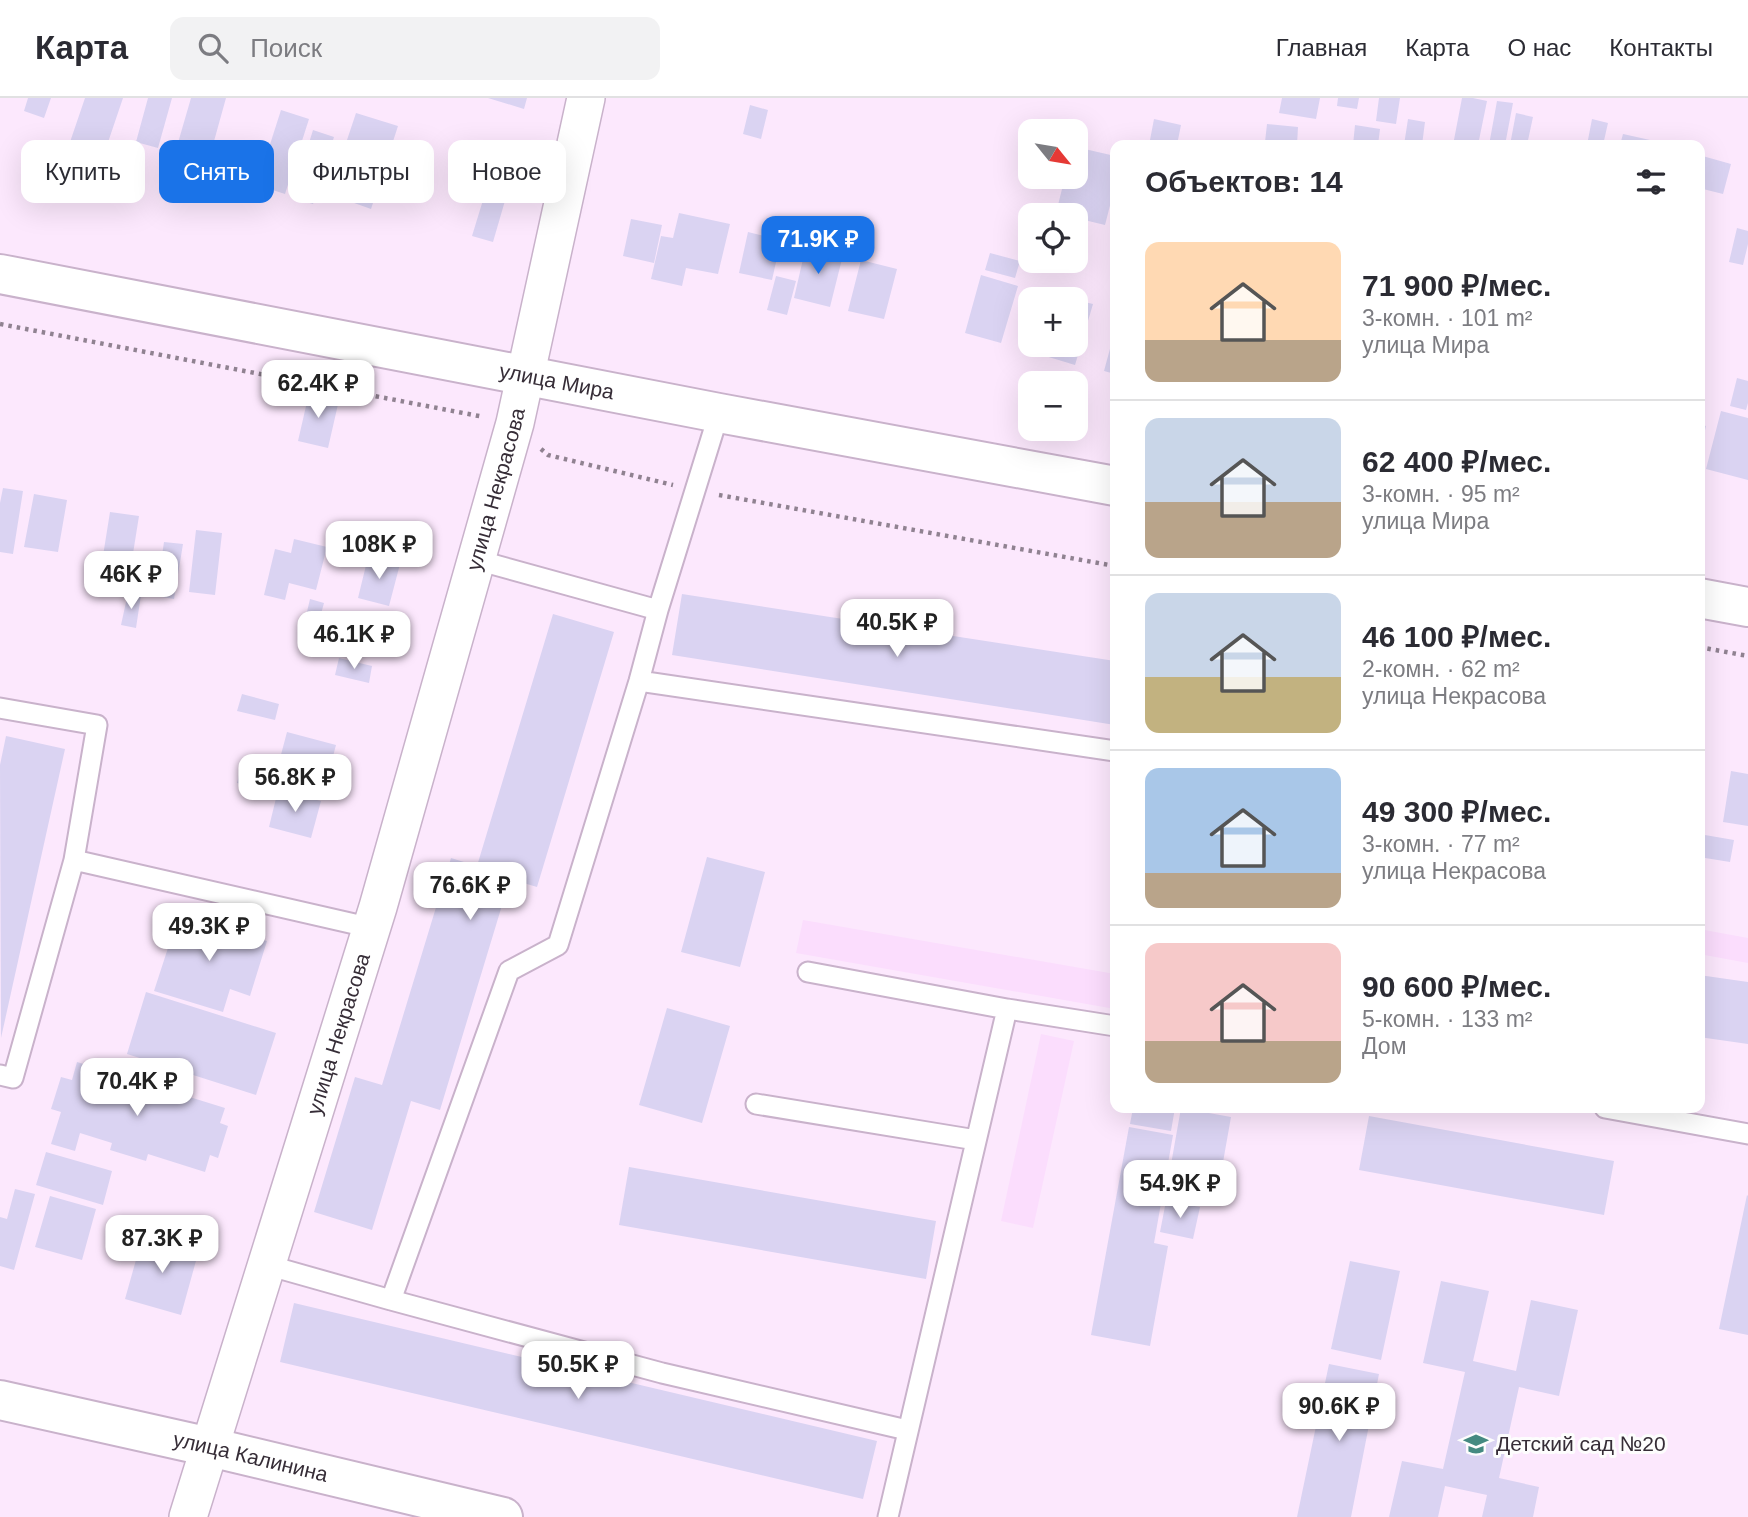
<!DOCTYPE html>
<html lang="ru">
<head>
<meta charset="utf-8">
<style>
  :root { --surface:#fff; --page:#f2f2f3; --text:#2b2b33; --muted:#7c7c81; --line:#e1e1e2; --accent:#1a73e8 }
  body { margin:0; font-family:Helvetica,sans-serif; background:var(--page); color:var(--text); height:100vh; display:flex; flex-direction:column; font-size:26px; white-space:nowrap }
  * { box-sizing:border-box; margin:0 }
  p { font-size:23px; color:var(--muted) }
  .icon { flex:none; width:38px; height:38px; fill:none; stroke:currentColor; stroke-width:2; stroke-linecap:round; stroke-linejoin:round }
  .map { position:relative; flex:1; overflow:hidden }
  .sheet { position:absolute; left:1110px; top:42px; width:595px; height:973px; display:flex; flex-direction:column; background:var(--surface); border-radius:14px; box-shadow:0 7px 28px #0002 }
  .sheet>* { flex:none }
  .banner { position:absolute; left:21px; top:42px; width:665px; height:63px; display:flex; gap:14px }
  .needle { width:46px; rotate:120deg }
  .buttons { position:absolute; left:1018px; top:21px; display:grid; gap:14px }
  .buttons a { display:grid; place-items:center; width:70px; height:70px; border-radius:14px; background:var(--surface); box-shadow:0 7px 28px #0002; font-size:35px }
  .price { position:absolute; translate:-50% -60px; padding:0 16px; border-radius:14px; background:#fff; color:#222; font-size:23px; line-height:46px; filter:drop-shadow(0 2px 4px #0008) }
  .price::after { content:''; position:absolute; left:50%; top:42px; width:21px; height:16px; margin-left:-10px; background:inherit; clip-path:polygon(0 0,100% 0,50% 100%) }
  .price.selected { background:var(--accent); color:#fff }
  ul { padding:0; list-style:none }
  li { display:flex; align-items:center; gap:21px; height:175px; padding:0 35px }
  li+li { border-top:2px solid var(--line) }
  li span { display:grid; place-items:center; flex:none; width:196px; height:140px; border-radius:14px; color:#555 }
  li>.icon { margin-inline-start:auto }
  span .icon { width:84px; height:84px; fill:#fffc; stroke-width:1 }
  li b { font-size:30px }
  h2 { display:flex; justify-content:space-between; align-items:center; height:84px; padding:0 35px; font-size:30px }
  .chip { padding:0 24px; border-radius:14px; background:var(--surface); box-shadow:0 7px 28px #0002; font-size:24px; line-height:63px }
  .chip.selected { background:var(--accent); color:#fff }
  header { display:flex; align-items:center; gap:42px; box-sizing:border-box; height:98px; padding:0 35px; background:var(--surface); border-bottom:2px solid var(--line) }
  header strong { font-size:33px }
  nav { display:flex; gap:38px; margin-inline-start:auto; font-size:24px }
  .search { width:490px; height:63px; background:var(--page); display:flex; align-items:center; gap:18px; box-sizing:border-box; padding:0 24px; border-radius:14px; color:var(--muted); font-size:26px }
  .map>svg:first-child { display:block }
</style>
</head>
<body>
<header>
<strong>Карта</strong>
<div class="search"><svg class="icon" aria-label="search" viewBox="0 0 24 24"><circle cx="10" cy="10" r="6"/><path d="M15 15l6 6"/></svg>Поиск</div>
<nav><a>Главная</a><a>Карта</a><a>О нас</a><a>Контакты</a></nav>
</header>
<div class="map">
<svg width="1748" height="1419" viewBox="0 0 1748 1419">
  <rect width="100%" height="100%" fill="#fce8fd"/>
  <path fill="#fbddfd" d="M803,822L1115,876V911L796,855Z
    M1699,831L1748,840V865L1699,856Z
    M1041,936L1074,943L1033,1130L1001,1123Z"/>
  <path fill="#dad3f2" d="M28,0H51L44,20L24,13Z
    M85,0H123L103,59L69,47Z
    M148,0H172L158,50L136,44Z
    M191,0H226L206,72L173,62Z
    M488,0H527L524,11Z
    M1282,0H1320L1316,21L1279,15Z
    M1338,0H1359L1357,11L1337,8Z
    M1379,0H1400L1396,26L1376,23Z
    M1462,0H1473L1487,3L1478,47H1453Z
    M1497,3L1513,5L1505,47H1489Z
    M750,7L768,12L761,41L743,36Z
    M281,12L309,21L285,96L257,87Z
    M356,15L398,28L371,111L343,101L353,74L338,69Z
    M1516,15L1533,19L1527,47H1510Z
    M1154,21L1181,27L1177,47L1150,42Z
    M1408,21L1425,24L1422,47H1404Z
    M1592,21L1608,25L1603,47H1587Z
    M1267,26L1298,29L1297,47L1265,44Z
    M1355,27L1380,31L1378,47H1353Z
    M313,32L334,39L313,106L292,100Z
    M1623,36L1650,42L1649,47H1620Z
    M1076,49L1115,58V88L1105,127L1076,120V117L1056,115L1065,79H1076Z
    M1699,57L1731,66L1723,96L1699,90Z
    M491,76L511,82L493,144L472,138Z
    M679,115L730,126L718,176L686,170L682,188L651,181L661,138L673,140Z
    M631,121L662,127L654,165L623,158Z
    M1737,130L1748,133V146L1743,167L1729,164Z
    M748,134L781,142L772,182L739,175Z
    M806,148L843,157L830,209L794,200Z
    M990,155L1020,163L1015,180L985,172Z
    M861,162L897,171L884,221L848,213Z
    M981,177L1018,188L1001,245L965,235Z
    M776,178L796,183L787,217L767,212Z
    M1076,202L1093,206L1075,267L1042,257L1045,247H1076Z
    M1114,236H1115V276L1104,273Z
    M1737,280L1748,283V305L1746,312L1730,308Z
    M309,295L339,302L328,350L298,343Z
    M1721,313L1748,320V382L1706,371Z
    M1699,326L1706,328L1700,353H1699Z
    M3,390L23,393L13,456L0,454V405Z
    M34,396L67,402L58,454L24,449Z
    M110,414L139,418L131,468L102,464Z
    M196,432L222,435L215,497L189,494Z
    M294,441L327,449L316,492L289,485L285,502L264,497L275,451L291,455Z
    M164,444L183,446L174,501L156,498Z
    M368,459L400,466L389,508L358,500Z
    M128,495L141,497L136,530L121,527Z
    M682,496L1115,563V627L672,557Z
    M310,501L324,505L315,538L302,535Z
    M373,513L387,517L378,551L364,547Z
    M553,516L614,534L537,789L510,781L440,1012L411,1003L372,1132L314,1114L355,979L382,987L451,760L477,768Z
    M339,560L372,568L369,585L335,577Z
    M242,596L279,606L275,622L237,613Z
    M287,634L336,647L327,681L278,668Z
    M6,638L65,651L1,940L0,667Z
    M242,666L265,672L259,691L237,685Z
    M1731,673L1748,676V728L1723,724Z
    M278,692L321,703L311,740L269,729Z
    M1699,736L1734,742L1730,764L1699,759Z
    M707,759L765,774L740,869L681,854Z
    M179,816L267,843L250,898L230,891L223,914L154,893Z
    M1699,877L1748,884V946L1699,939Z
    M146,894L276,935L256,997L127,956Z
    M667,910L730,928L702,1025L639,1007Z
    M77,964L225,1010L220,1025L228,1028L218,1060L210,1057L205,1074L148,1056L146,1063L110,1052L112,1045L80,1035L75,1053L51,1046L61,1014L51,1011L61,979L72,982Z
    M1133,1010H1175L1171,1033L1130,1026Z
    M1181,1010L1231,1019L1217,1098L1167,1089Z
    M1369,1018L1614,1063L1604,1117L1359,1072Z
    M1129,1029L1173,1037L1154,1145L1168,1148L1150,1248L1091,1237Z
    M46,1054L112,1073L103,1107L36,1087Z
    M629,1069L936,1123L926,1181L619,1127Z
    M15,1091L35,1096L14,1172L0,1168V1119L7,1121Z
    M1747,1097L1748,1098V1237L1719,1231Z
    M50,1098L96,1111L82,1162L35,1149Z
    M1166,1103L1200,1109L1193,1141L1160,1134Z
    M143,1137L199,1152L181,1217L125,1201Z
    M1350,1163L1400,1173L1381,1262L1331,1251Z
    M1441,1183L1489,1193L1473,1263L1516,1273L1531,1202L1578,1212L1559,1298L1519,1289L1499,1380L1539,1389L1533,1419H1482L1487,1397L1445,1388L1438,1419H1389L1402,1363L1443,1371L1465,1274L1423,1265Z
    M294,1205L877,1343L863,1401L280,1264Z
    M1329,1266L1379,1276L1351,1419H1297Z"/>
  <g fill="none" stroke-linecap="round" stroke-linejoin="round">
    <g stroke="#c9b2cb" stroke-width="23">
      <path id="service" d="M477,462L658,512L719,315
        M639,583L1115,653
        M0,610L97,627L74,762
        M808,874L1007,911L1115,928
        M0,977L13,980L74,762L372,830
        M756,1006L976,1042
        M1605,1010L1748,1036
        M267,1167L391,1202L509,873L558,847L639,583L658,512
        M391,1202L662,1275L907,1332
        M888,1419L1007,911"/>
    </g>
    <g stroke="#c9b2cb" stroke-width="40">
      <g id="minor">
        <path id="s1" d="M188,1419L378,809L515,325L586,0"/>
      </g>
    </g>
    <g stroke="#c9b2cb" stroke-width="42">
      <g id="tertiary">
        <path id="s2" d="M0,176L719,315L1115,388"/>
        <path d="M1699,500L1748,509"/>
        <path id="s3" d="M0,1302L210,1349L503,1419"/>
      </g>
    </g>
    <path stroke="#908291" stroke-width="4.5" stroke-dasharray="3.5 5" stroke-linecap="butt" d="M0,226L484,319
      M541,351L548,357L673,387
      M719,397L1115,468
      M1699,549L1748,558"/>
    <use href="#service" stroke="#fff" stroke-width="19"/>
    <use href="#minor" stroke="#fff" stroke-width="37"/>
    <use href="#tertiary" stroke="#fff" stroke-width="38"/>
  </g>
  <defs>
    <g id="school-bare" transform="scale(1.89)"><path d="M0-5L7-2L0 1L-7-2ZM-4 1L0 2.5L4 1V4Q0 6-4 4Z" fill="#448a81" stroke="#fdfdfd" stroke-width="2.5" paint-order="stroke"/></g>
  </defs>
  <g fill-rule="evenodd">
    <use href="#school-bare" x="1476" y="1346"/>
  </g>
  <g text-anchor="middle" stroke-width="6" stroke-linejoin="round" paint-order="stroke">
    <g font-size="21" fill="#362d37" stroke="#fdfdfd">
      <text dy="7" stroke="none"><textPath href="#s2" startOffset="567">улица Мира</textPath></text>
      <text dy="7" stroke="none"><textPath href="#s1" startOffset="1073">улица Некрасова</textPath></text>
      <text dy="7" stroke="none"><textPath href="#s1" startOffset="506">улица Некрасова</textPath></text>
      <text dy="7" stroke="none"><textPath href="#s3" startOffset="257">улица Калинина</textPath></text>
    </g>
    <g font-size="21" fill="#362d37" stroke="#fdfdfd" text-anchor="start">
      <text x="1496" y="1353">Детский сад №20</text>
    </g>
  </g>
</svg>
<div class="buttons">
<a><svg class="needle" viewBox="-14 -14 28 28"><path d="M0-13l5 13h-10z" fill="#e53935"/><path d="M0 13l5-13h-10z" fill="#7c7c81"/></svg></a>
<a><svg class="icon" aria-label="locate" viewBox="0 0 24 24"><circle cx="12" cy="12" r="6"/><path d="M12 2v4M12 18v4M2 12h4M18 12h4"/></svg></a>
<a>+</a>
<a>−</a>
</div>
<b class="price selected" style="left:818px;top:178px">71.9K ₽</b>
<b class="price" style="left:318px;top:322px">62.4K ₽</b>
<b class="price" style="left:379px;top:483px">108K ₽</b>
<b class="price" style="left:131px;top:513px">46K ₽</b>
<b class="price" style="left:897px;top:561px">40.5K ₽</b>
<b class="price" style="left:354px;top:573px">46.1K ₽</b>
<b class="price" style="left:295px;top:716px">56.8K ₽</b>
<b class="price" style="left:470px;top:824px">76.6K ₽</b>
<b class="price" style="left:209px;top:865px">49.3K ₽</b>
<b class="price" style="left:137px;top:1020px">70.4K ₽</b>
<b class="price" style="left:1180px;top:1122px">54.9K ₽</b>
<b class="price" style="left:162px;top:1177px">87.3K ₽</b>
<b class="price" style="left:578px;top:1303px">50.5K ₽</b>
<b class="price" style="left:1339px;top:1345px">90.6K ₽</b>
<div class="banner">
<a class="chip">Купить</a>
<a class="chip selected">Снять</a>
<a class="chip">Фильтры</a>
<a class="chip">Новое</a>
</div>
<section class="sheet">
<h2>Объектов: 14<svg class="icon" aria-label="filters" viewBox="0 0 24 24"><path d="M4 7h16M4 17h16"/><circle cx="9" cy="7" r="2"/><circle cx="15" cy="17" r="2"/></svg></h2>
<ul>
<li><span style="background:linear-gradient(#ffd9b3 70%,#b9a48a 0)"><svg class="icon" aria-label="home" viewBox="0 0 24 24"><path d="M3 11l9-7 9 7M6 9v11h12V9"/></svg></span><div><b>71 900 ₽/мес.</b><p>3-комн. · 101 m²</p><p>улица Мира</p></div></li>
<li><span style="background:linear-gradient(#c9d6e8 60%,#b9a48a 0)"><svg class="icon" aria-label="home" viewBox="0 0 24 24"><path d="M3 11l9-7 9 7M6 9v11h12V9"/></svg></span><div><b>62 400 ₽/мес.</b><p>3-комн. · 95 m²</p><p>улица Мира</p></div></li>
<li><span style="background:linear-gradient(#c9d6e8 60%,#c2b280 0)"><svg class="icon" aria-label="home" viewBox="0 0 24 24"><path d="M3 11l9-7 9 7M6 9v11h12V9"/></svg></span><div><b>46 100 ₽/мес.</b><p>2-комн. · 62 m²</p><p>улица Некрасова</p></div></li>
<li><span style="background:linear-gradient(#a9c7e8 75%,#b9a48a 0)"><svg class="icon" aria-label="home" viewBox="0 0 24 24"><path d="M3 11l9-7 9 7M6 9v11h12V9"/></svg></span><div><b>49 300 ₽/мес.</b><p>3-комн. · 77 m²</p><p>улица Некрасова</p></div></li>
<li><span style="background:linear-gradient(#f6c9c9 70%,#b9a48a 0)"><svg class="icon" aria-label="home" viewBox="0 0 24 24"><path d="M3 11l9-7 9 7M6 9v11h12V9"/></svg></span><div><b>90 600 ₽/мес.</b><p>5-комн. · 133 m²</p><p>Дом</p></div></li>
</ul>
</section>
</div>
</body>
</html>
